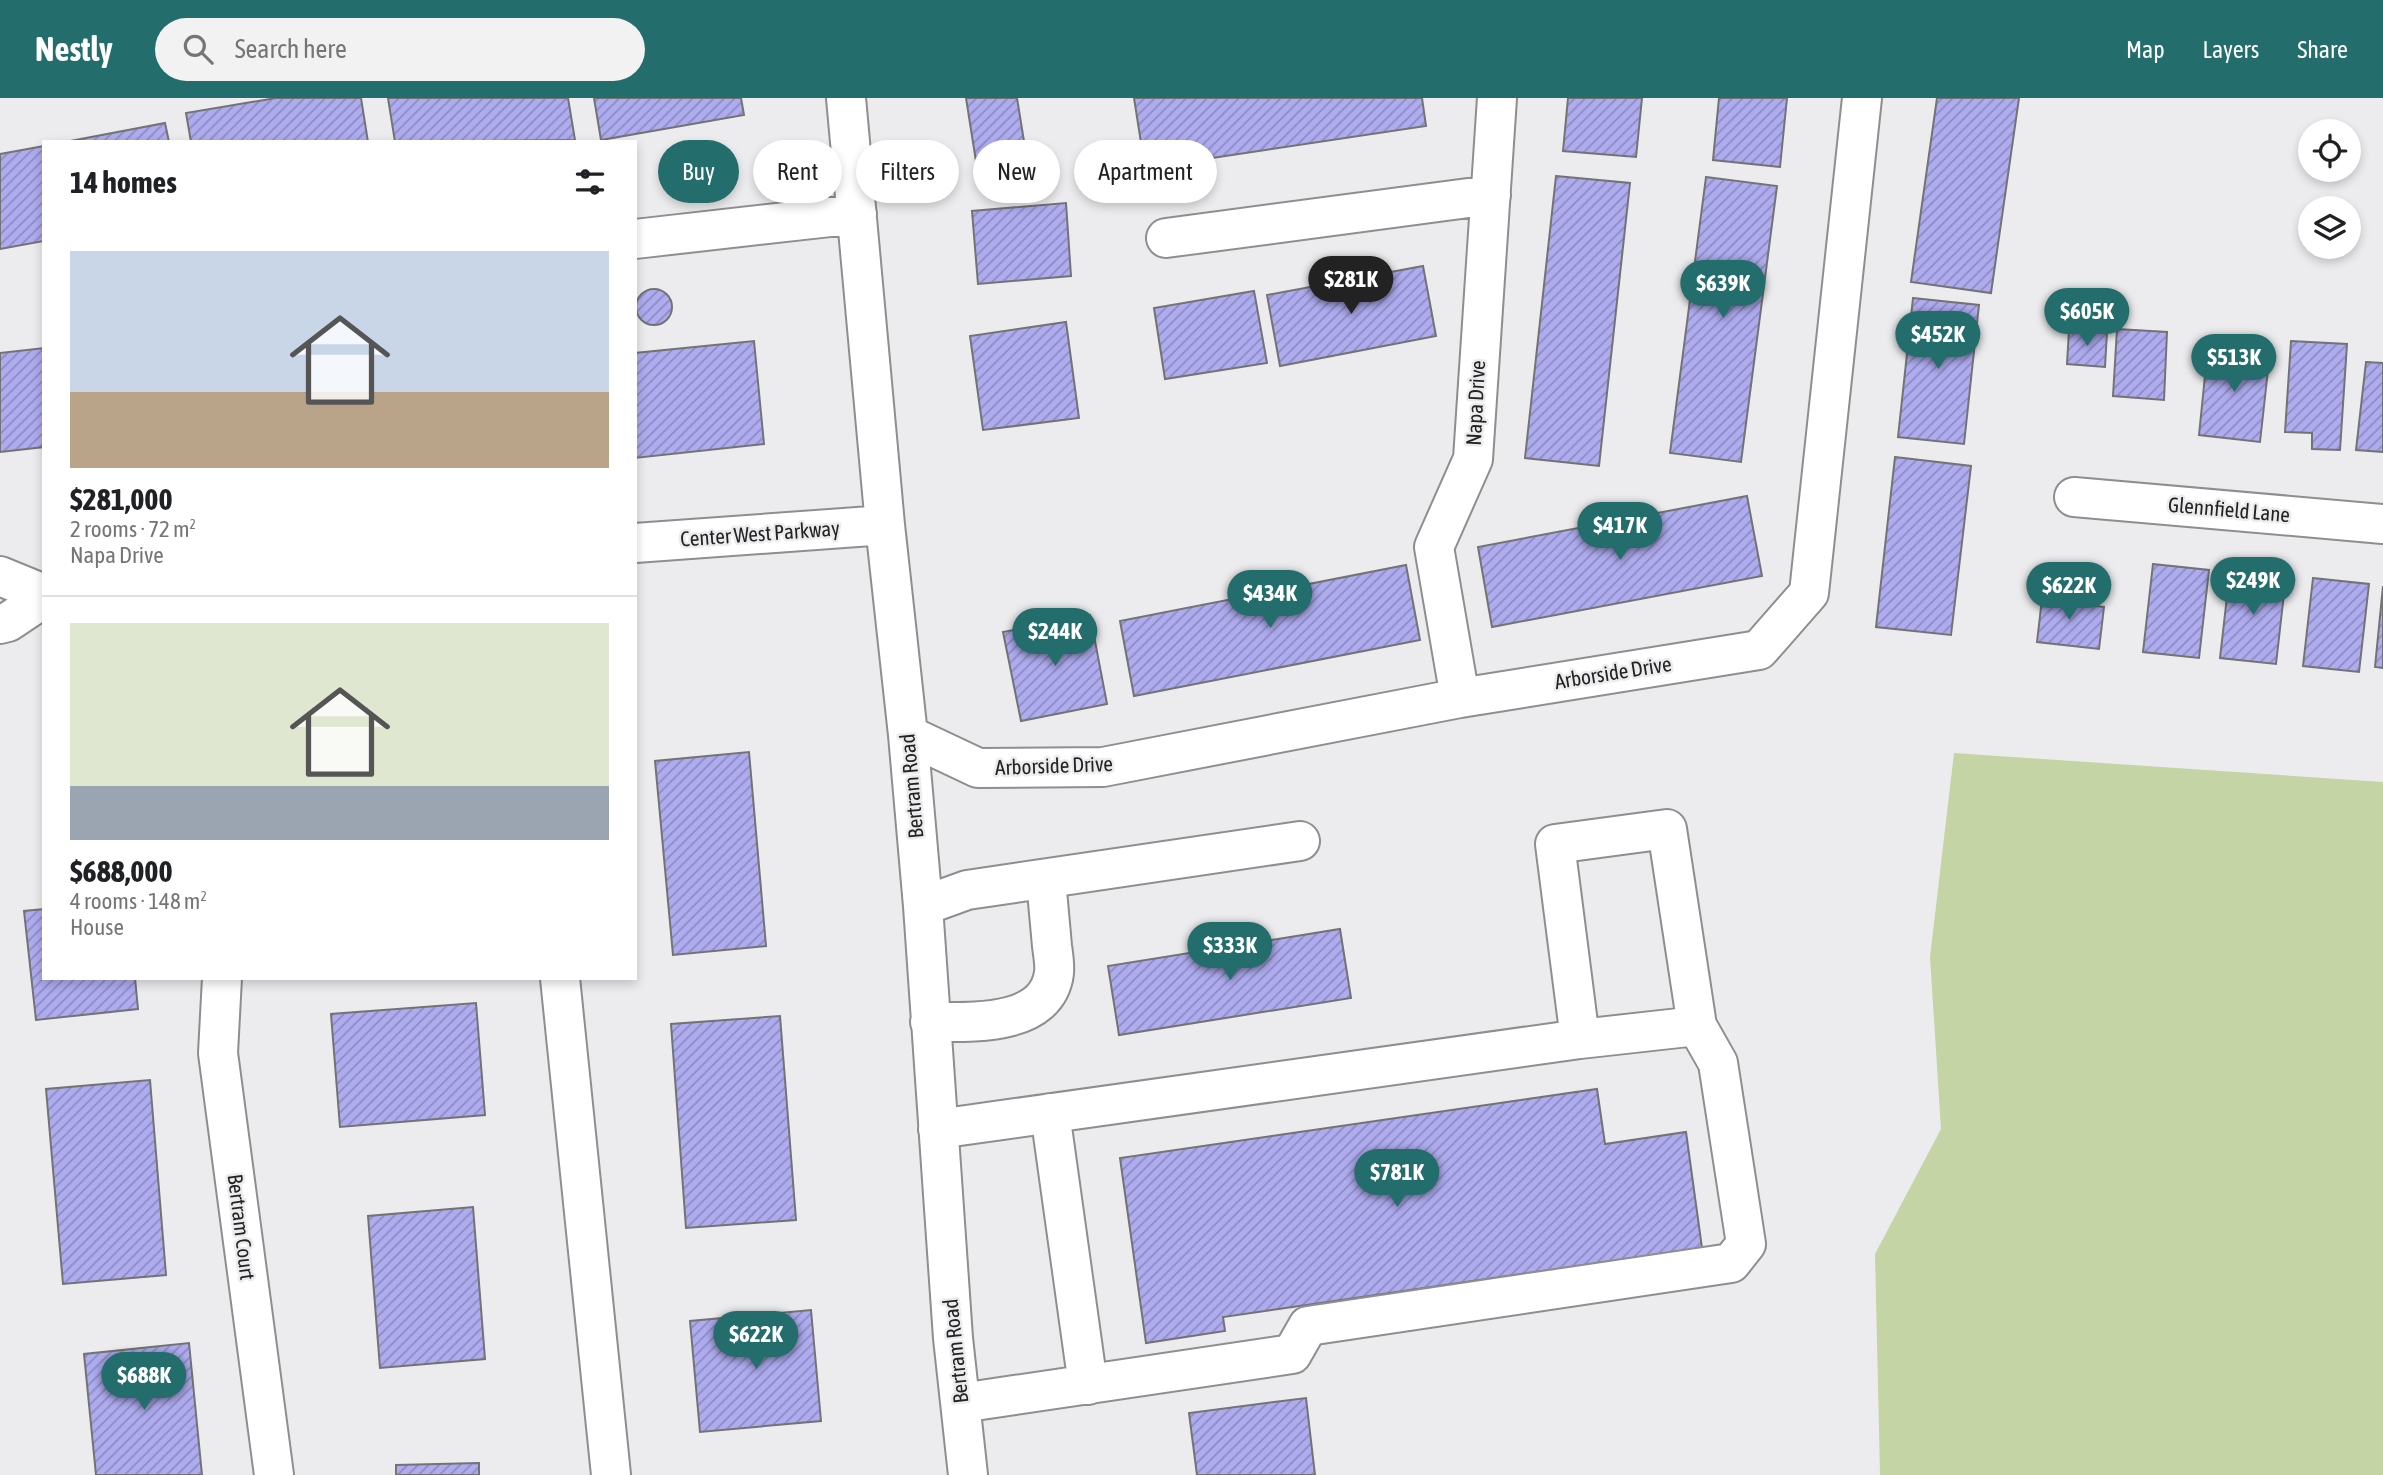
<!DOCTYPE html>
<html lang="en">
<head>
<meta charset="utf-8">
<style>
  :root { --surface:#fff; --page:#f2f2f2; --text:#202124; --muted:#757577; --line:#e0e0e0; --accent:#236e6c }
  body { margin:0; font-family:"Asap Condensed",sans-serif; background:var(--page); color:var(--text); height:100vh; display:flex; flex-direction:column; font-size:26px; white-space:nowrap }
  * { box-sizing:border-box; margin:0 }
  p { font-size:23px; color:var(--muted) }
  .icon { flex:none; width:38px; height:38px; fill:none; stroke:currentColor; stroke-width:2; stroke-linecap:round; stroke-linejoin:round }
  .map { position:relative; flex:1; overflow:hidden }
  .details { position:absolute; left:42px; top:42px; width:595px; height:840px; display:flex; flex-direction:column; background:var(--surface); border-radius:0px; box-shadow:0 4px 10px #0003 }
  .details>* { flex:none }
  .guide { position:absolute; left:658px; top:42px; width:665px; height:63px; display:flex; gap:14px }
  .buttons { position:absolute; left:2298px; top:21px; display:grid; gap:14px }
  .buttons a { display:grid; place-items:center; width:63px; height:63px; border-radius:50%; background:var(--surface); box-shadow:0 4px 10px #0003; font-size:35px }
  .price { position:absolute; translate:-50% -60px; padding:0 16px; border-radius:24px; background:var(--accent); color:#fff; font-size:23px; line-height:46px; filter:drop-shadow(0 2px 4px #0008) }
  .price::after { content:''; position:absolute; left:50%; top:42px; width:21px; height:16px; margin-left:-10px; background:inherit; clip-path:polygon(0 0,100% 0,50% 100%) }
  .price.selected { background:#222; color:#fff }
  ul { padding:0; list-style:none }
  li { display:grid; align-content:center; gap:14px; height:371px; padding:0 28px }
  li+li { border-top:2px solid var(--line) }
  li span { display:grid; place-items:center; height:217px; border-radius:0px; color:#555 }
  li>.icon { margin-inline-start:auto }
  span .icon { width:126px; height:126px; fill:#fffc; stroke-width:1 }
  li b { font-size:30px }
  h2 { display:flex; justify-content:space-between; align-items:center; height:84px; padding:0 28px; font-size:30px }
  .tag { padding:0 24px; border-radius:32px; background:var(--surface); box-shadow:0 4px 10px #0003; font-size:24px; line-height:63px }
  .tag.selected { background:var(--accent); color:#fff }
  header { display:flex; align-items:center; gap:42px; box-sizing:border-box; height:98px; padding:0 35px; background:var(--accent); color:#fff }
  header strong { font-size:33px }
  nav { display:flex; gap:38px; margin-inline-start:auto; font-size:24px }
  .search { width:490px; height:63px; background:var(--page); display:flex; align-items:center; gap:18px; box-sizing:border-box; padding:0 24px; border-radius:38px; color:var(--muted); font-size:26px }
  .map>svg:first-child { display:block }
</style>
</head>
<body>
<header>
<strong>Nestly</strong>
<div class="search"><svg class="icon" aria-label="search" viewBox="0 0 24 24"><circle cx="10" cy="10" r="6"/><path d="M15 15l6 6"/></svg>Search here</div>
<nav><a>Map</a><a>Layers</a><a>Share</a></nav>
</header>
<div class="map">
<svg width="2383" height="1377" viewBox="0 0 2383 1377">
  <defs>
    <pattern id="building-hatch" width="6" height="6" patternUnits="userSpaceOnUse" patternTransform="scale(1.75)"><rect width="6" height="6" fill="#aeabef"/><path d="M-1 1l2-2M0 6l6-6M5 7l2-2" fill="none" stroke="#8d8bc1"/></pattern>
  </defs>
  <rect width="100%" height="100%" fill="#ececee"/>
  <path fill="#c5d4a5" d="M1954,655L2383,684V1377H1880L1875,1156L1941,1031L1930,859Z"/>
  <path fill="url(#building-hatch)" stroke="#737374" stroke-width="2" d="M276,0H361L368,44H191L186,15Z
    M388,0H568L575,42L395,44Z
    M594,0H741L744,17L601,42Z
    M966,0H1017L1028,68L978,76Z
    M1134,0H1422L1426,28L1145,70Z
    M1568,0H1642L1636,59L1563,53Z
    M1719,0H1787L1780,69L1713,62Z
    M1937,0H2019L1991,195L1911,184Z
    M165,25L169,44H65Z
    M44,48V143L0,151V56Z
    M1556,78L1630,85L1599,368L1525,360Z
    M1706,79L1777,88L1741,364L1670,355Z
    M1066,105L1071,178L978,186L972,113Z
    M1423,168L1436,238L1280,268L1267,197Z
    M636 209a18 18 0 1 1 36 0a18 18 0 1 1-36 0Z
    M1254,193L1267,265L1165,281L1154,210Z
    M1913,200L1979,207L1964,346L1898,339Z
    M1066,224L1079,320L983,332L970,238Z
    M2069,231L2107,234L2105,269L2067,266Z
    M2117,231L2167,234L2164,302L2113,298Z
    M754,243L764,346L635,360V255Z
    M2291,243L2347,246L2340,352L2312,351V335L2285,334Z
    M2208,248L2270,254L2260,344L2199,337Z
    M44,250V349L0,354V255Z
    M2366,264L2383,265V354L2356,352Z
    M1895,359L1971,368L1951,537L1876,529Z
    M1747,398L1762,478L1492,529L1478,449Z
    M2153,466L2209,472L2199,560L2143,554Z
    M1406,467L1420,542L1134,598L1120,523Z
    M2230,472L2286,478L2276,566L2220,560Z
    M2313,480L2369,486L2359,574L2303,568Z
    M2383,488V570L2375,569Z
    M2043,492L2070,495L2069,505L2104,509L2099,551L2037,544Z
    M1090,517L1107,606L1021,623L1003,534Z
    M749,654L766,848L673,857L655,663Z
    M44,811V880H135L138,911L36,922L24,813Z
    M1340,831L1351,900L1119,937L1108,868Z
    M476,905L485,1017L340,1029L331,916Z
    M780,918L796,1122L686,1130L671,926Z
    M150,982L166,1177L63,1186L46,991Z
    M1597,991L1605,1046L1686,1034L1702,1150L1223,1219L1225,1233L1146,1245L1120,1060Z
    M473,1109L485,1261L380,1270L368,1118Z
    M811,1212L821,1323L700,1334L690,1223Z
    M189,1245L202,1377H96L84,1256Z
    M1306,1300L1315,1377H1197L1189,1315Z
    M479,1365V1377H396V1367Z"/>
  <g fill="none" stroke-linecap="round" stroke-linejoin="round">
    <g stroke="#8e8e8f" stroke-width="42">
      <path id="minor" d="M846,0L885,427L908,637L923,808L953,1240L968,1377
        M1166,140L1491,97
        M635,141L857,116
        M2074,399L2383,426
        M635,445L885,427
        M0,478L44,496
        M0,526L8,524L44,500
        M1460,600L1434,449L1473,361L1497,0
        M908,637L978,670L1103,669L1460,600L1759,552L1809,495L1862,0
        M923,808L967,792L1300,743
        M222,880L218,955L274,1377
        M560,880L611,1377
        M930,924C971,924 1047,929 1054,875C1055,866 1053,856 1052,848C1050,826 1048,804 1046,782
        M1050,1015L1088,1287
        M938,1031L1580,941L1697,928
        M961,1305L1292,1256L1308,1228L1731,1165L1746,1146L1718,965L1697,928L1667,731L1555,746L1580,941"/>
    </g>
    <use href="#minor" stroke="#fff" stroke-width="38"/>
  </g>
  <g text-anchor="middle" stroke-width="5" stroke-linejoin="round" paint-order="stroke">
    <g font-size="21" fill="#232323" stroke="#ececee">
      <text transform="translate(1476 305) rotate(-87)" y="7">Napa Drive</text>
      <text transform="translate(2229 412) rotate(5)" y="7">Glennfield Lane</text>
      <text transform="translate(760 436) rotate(-4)" y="7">Center West Parkway</text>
      <text transform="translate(1613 575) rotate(-9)" y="7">Arborside Drive</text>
      <text transform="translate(1054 668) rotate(-2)" y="7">Arborside Drive</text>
      <text transform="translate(912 688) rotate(-95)" y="7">Bertram Road</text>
      <text transform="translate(241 1129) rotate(83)" y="7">Bertram Court</text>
      <text transform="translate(956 1253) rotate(-96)" y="7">Bertram Road</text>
    </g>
  </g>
</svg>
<div class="buttons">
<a><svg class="icon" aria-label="locate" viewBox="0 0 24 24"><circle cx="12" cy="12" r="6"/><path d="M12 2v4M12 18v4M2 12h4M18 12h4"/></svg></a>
<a><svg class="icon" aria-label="layers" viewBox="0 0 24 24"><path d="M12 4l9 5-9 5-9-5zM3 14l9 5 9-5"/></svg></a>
</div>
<b class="price selected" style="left:1351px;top:218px">$281K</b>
<b class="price" style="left:1723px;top:222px">$639K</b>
<b class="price" style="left:2087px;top:250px">$605K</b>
<b class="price" style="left:1938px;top:273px">$452K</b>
<b class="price" style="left:2234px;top:296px">$513K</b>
<b class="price" style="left:1620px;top:464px">$417K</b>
<b class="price" style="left:2253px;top:519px">$249K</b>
<b class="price" style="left:2069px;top:524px">$622K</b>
<b class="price" style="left:1270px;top:532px">$434K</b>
<b class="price" style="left:1055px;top:570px">$244K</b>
<b class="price" style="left:1230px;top:884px">$333K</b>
<b class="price" style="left:1397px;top:1111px">$781K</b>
<b class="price" style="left:756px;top:1273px">$622K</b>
<b class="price" style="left:144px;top:1314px">$688K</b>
<div class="guide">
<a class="tag selected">Buy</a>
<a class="tag">Rent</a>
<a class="tag">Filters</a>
<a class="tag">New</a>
<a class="tag">Apartment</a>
</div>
<section class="details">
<h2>14 homes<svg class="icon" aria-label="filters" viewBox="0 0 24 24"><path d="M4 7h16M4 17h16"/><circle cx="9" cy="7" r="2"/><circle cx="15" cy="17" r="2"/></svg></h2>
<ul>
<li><span style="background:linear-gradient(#c9d6e8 65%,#b9a48a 0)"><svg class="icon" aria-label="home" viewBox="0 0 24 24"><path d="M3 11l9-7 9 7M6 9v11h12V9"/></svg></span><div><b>$281,000</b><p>2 rooms · 72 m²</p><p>Napa Drive</p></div></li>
<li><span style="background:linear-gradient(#dfe7d0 75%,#9aa5b1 0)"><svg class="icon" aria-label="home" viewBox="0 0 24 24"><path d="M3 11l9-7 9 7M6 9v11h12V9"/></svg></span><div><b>$688,000</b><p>4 rooms · 148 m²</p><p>House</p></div></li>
</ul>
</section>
</div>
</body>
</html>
